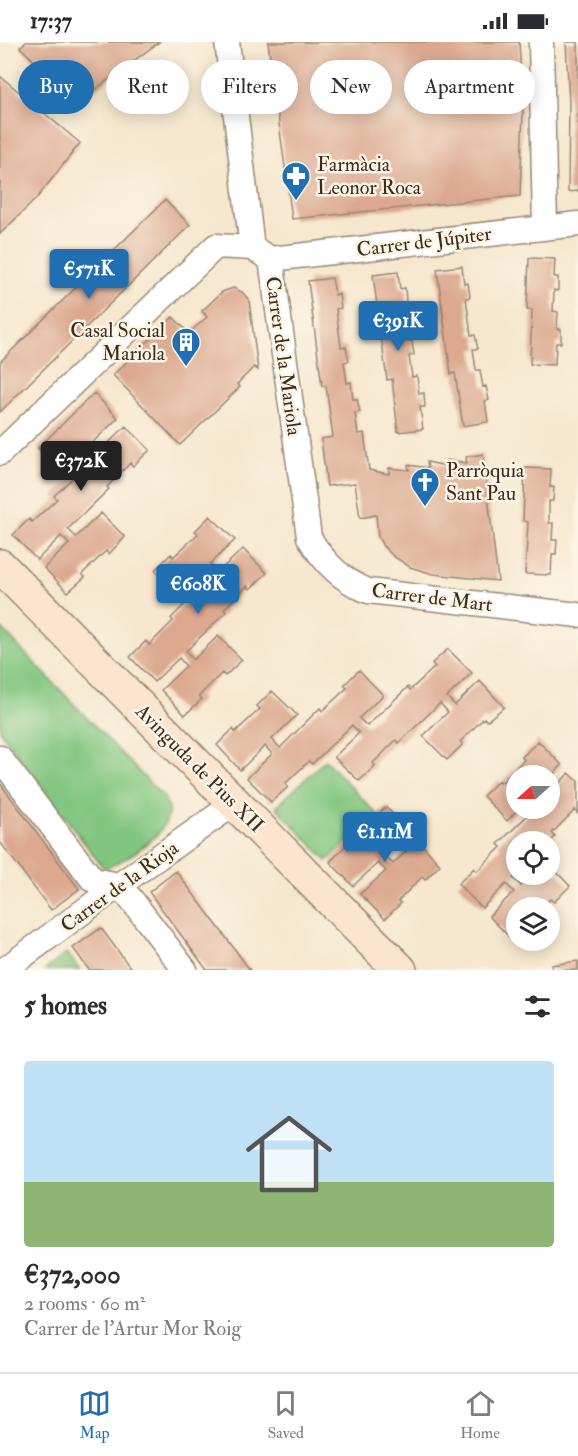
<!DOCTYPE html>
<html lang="en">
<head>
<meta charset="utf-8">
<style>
  :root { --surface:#fff; --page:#f2f2f3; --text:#2b2b33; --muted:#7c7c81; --line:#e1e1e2; --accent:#1f6fb2 }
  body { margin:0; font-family:"IM FELL Double Pica",serif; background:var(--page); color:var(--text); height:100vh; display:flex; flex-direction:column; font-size:22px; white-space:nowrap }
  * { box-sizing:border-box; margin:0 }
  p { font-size:20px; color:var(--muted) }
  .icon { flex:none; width:33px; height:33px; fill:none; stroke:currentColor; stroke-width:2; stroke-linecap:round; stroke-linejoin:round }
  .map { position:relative; height:928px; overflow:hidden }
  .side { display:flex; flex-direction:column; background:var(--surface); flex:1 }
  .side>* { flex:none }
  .top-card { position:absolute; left:18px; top:18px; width:543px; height:54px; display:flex; gap:12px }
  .needle { width:39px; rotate:249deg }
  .tools { position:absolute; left:506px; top:723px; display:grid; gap:12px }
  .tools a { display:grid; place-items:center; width:54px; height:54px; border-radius:50%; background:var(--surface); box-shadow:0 3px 15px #0003; font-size:30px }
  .price { position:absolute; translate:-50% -51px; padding:0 14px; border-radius:6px; background:var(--accent); color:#fff; font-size:20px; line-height:39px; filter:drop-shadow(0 2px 3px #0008) }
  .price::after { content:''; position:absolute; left:50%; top:36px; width:18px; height:14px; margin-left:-9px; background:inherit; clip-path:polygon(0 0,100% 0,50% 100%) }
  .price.selected { background:#222; color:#fff }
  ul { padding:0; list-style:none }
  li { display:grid; align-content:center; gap:12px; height:318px; padding:0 24px }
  li span { display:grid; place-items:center; height:186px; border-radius:6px; color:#555 }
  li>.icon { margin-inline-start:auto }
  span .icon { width:108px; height:108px; fill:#fffc; stroke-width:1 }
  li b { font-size:26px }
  h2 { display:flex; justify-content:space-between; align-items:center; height:72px; padding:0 24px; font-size:26px }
  .pill { padding:0 21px; border-radius:27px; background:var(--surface); box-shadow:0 3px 15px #0003; font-size:21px; line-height:54px }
  .pill.selected { background:var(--accent); color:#fff }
  .status { display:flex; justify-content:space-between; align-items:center; height:42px; padding:0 30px; background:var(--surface); direction:ltr }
  .status svg { height:16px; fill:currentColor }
  .menu { display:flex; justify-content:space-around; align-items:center; height:84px; border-top:2px solid var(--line); background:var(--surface); font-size:16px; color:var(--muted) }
  .menu a { display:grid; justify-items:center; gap:3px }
  .menu .selected { color:var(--accent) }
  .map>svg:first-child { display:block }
</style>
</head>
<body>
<div class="status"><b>17:37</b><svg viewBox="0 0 49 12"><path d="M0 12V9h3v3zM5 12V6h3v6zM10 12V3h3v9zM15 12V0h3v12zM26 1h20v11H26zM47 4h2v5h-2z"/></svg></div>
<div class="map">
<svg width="578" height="928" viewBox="0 0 578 928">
  <rect width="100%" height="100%" fill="#fcf5e5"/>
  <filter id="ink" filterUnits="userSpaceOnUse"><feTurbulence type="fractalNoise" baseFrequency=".0167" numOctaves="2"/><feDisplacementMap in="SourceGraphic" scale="12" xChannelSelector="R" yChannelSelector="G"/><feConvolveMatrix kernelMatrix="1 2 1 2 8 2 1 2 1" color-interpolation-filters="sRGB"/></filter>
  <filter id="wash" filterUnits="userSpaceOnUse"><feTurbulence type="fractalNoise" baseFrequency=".008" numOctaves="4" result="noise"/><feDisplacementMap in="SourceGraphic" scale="24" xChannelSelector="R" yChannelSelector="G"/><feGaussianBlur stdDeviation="1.35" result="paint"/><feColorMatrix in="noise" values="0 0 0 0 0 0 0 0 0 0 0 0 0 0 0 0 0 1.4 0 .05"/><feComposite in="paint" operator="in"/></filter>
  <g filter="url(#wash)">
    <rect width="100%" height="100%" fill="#f6e7ce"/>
    <path fill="#81c680" stroke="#5e784f" stroke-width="1.5" d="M0,585L165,757L169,767C168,773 167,780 163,785C153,801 122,820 104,827L0,689Z
      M325,718L377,772L327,819L276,765Z
      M67,911L80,928H45Z"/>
    <g id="blocks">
      <path fill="#dca990" d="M26,0H159L77,61L20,5Z
        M268,0H519L523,69L520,154L292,177Z
        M566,0H578V149L568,150L569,62Z
        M0,34L80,101L37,156L0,192Z
        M165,158L190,183L0,370V320Z
        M529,216L555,217L554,235H558V249L554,248L553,269L558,270L557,287H561V301H556L555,323L530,322L532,268H527Z
        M462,224L464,242L468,241L470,255L466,256L471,293H475L478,307H473L476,328H480L483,345L486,344L489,358L485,359L488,380L463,384L455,331L451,332L437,227Z
        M398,230L400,247L405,246L406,260L402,261L408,299H412L414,313L409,314L412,335L417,334L419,352L424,351L425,365H420L423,387L398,390L392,337L387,338L373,233Z
        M332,236L335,253L339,252L341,266L336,267L341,305H346L349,319L344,320L347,341L351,340L353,357H357L360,370L355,371L358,392L364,391L369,428L389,432V426L409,428L408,423L428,426L427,420L447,424V418L467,421L466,415L483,412L498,539L433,532L410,525L393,514L383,504L378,495L376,473L360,476L355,441L327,444L321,397L333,395L326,344H322L308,239Z
        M233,246L242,250L249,258L258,328L254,325L237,342L240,345L180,403L113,333L173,275L189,291L207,275L202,269L222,250Z
        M94,351L118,376L93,400L101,408L126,384L150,408L133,424L130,421L107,445L109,447L68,487L76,495L101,471L125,495L109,512L106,509L82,532L85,535L68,550L44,526L69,502L61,494L37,518L13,493L29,477L32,480L57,457L54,454L94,415L86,406L62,430L38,406Z
        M525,426L551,427L550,445H554L553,459H549V481H553L552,498H557L556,512H552L551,533L525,532L528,480L523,479Z
        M210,474L235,498L210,522L218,530L243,507L267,531L250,547L247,544L224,567L226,570L186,609L193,618L218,594L242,618L225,634L222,631L199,654L202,657L185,673L161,648L186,624L179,616L154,640L130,615L146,599L149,603L173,579L171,576L211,537L203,529L178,553L155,528L171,512L173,515L198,492L195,489Z
        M448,607L472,631L447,655L455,663L480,639L504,665L487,679L484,676L460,700L463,702L447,718L423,694L448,670L440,661L399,701L396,698L373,721L375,724L359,739L334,715L359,691L352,683L312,722L309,719L285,742L288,745L271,760L247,736L272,712L265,704L240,728L217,703L233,687L235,690L260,667L257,664L272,649L297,673L272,697L280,706L320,666L322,669L347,646L344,643L359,628L383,653L359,676L367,684L408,645L410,648L435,625L432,621Z
        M538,699L562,723L549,736V734H516V766H519L507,779L483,754L499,738L501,741L524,718L522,715Z
        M569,731L578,739V772L575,768L552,791L555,795L550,800H516V833L513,836L521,844L532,832H549V822L570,844L554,860L550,857L542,866H516V896L513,899L489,874L514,850L506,842L482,866L458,842L474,826L477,829L501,805L498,802L535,766H549V752Z
        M0,741L79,847L51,868L0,800Z
        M386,765L410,790L385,814L393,822L418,798L440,823L425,838L422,835L398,859L401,861L385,877L360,852L386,829L378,821L353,844L330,820L346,803L348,807L373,783L370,780Z
        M176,829L219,886L250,928H207L149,850Z
        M101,886L132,928H89L73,906Z
        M578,919V928H553L551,923Z"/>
    </g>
  </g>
  <g filter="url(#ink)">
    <use href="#blocks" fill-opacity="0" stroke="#988876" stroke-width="1.5"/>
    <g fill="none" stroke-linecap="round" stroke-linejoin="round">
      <g stroke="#988876" stroke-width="27">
        <path id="street" d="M227,0L252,206L266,214
          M541,0L545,184
          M271,217L309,495C323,520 341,538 368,549L578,573
          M271,217L578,182
          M0,411L216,204L252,206
          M0,716L93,838L119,843L134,861L185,928
          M4,928L119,843L235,761"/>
      </g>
      <g stroke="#988876" stroke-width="36">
        <path id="secondary" d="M0,524L400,928"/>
      </g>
      <use href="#street" stroke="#fff" stroke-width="24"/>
      <use href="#secondary" stroke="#fbe5cf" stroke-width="33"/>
    </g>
  </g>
  <defs>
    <g id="pharmacy-pin" transform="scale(1.5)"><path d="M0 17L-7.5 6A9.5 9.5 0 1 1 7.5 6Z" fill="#1f6fb2" stroke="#fcf5e5"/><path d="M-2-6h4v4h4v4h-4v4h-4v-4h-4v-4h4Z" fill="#fff"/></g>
    <g id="building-pin" transform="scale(1.5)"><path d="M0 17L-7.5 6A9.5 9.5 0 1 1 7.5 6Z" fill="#1f6fb2" stroke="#fcf5e5"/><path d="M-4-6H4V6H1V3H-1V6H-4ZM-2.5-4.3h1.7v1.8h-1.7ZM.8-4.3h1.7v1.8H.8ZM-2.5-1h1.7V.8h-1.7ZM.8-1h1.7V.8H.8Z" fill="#fff"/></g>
    <g id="church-pin" transform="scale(1.5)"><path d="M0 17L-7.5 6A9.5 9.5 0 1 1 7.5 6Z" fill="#1f6fb2" stroke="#fcf5e5"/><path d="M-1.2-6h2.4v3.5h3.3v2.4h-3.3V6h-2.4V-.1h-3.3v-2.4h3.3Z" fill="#fff"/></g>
  </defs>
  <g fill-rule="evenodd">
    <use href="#pharmacy-pin" x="296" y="134"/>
    <use href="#building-pin" x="186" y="300"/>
    <use href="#church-pin" x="425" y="440"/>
  </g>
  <g text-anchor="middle" stroke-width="5" stroke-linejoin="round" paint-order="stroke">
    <g font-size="20" fill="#3b2a1e" stroke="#fcf5e5" text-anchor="start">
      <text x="317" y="129">Farmàcia<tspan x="317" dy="23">Leonor Roca</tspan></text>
      <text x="165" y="295" text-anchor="end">Casal Social<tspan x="165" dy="23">Mariola</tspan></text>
      <text x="446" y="435">Parròquia<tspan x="446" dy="23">Sant Pau</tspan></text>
    </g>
    <g font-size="20" fill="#3b2a1e" stroke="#fcf5e5">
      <text transform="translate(424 199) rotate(-7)" y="7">Carrer de Júpiter</text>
      <text transform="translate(284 314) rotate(82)" y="7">Carrer de la Mariola</text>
      <text transform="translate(432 555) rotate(7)" y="7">Carrer de Mart</text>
      <text transform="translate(200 726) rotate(45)" y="7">Avinguda de Pius XII</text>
      <text transform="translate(119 844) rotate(-36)" y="7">Carrer de la Rioja</text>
    </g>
  </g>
</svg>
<div class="tools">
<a><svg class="needle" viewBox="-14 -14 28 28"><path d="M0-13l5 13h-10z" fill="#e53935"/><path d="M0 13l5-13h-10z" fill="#7c7c81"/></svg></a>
<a><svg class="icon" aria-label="locate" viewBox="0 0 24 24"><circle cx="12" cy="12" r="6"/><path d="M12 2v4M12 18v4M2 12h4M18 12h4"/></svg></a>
<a><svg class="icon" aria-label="layers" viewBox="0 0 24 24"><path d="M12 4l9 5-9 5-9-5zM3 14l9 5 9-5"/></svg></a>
</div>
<b class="price" style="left:89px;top:258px">€571K</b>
<b class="price" style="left:398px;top:310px">€391K</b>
<b class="price selected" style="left:81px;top:450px">€372K</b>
<b class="price" style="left:198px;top:573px">€608K</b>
<b class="price" style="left:385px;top:821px">€1.11M</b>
<div class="top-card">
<a class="pill selected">Buy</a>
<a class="pill">Rent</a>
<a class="pill">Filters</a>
<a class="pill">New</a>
<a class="pill">Apartment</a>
</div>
</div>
<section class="side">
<h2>5 homes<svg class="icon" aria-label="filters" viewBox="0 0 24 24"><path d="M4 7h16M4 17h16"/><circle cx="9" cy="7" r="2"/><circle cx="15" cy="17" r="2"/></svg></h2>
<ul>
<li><span style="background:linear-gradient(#bfe0f5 65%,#8fb573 0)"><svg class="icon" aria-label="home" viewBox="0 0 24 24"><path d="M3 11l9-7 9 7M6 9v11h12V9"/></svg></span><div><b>€372,000</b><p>2 rooms · 60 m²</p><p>Carrer de l'Artur Mor Roig</p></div></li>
</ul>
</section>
<nav class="menu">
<a class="selected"><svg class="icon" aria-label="map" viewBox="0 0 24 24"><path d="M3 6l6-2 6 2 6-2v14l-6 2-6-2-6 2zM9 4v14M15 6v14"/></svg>Map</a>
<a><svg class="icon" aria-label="saved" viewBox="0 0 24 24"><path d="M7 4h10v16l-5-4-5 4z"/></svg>Saved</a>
<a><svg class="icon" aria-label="home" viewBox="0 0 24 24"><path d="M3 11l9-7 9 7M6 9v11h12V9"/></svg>Home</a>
</nav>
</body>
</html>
